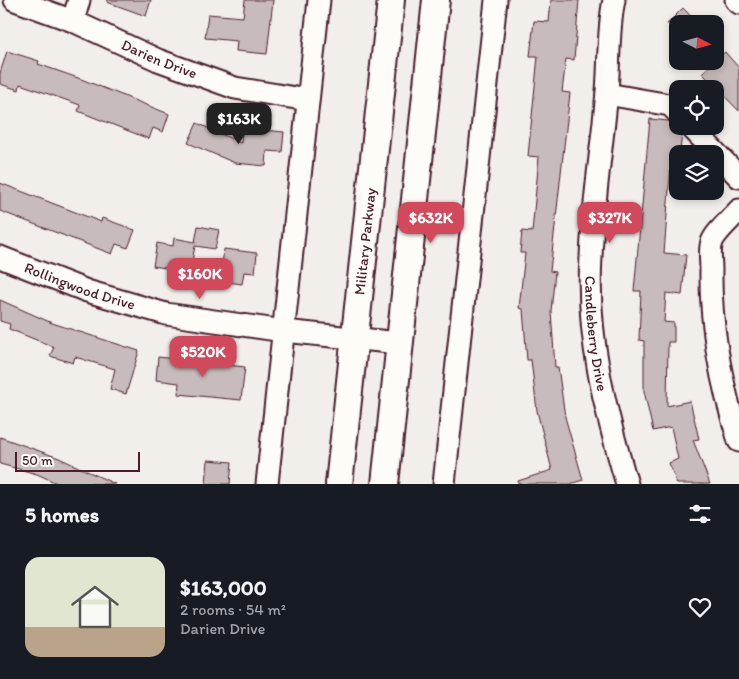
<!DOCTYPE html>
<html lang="en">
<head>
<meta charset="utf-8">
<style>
  :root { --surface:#171b24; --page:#242831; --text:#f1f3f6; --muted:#9ea1a6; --accent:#d1495b }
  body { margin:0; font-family:Itim,sans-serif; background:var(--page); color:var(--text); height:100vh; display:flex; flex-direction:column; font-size:19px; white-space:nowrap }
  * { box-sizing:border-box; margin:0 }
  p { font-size:16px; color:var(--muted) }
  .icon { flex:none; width:28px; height:28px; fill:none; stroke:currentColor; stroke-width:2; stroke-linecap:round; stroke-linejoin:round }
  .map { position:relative; height:484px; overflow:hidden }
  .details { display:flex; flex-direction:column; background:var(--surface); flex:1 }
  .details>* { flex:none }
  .needle { width:32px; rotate:96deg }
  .controls { position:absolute; left:669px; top:15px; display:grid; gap:10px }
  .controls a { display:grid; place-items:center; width:55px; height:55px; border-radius:10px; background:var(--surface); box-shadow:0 2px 8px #0003; font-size:25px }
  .scale { position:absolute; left:15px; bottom:12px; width:125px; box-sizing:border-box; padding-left:5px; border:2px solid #4a1f2b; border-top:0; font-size:14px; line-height:18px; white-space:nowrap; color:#4a1f2b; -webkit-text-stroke:4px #fdfcf7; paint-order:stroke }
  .price { position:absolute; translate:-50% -42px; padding:0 11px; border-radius:10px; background:var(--accent); color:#fff; font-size:16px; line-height:32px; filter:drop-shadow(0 1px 2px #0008) }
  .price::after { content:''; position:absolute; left:50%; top:30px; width:15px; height:11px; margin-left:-8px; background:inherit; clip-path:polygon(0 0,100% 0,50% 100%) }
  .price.current { background:#222; color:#fff }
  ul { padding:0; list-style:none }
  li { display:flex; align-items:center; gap:15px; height:125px; padding:0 25px }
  li span { display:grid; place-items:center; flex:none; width:140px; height:100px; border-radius:15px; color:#555 }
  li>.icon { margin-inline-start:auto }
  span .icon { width:60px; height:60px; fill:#fffc; stroke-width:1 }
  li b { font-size:21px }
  h2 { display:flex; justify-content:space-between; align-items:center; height:60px; padding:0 25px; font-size:21px }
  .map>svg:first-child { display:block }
</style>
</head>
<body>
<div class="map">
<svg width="739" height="484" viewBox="0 0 739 484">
  <rect width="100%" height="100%" fill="#f2efeb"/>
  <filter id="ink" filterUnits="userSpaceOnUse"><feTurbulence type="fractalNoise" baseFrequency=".02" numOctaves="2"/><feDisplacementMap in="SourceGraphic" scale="10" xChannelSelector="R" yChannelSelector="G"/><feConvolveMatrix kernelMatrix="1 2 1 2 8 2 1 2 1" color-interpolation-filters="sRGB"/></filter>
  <g filter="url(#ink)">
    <path fill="#c8bbbb" stroke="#4a1f2b" d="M107,0H151L146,16L107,2Z
      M245,0H273L267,54L236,51L237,41L205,38L208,14L243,17Z
      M551,0H579L574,60L566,59L562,92L570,93L550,271L555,272L551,311L555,367H558L565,417L583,480L570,484H518V481L552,470L537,411L531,360H527L523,309L519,308L525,253H520L522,231L532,232L539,157L528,156L538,56H530L534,21L549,22Z
      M683,8L698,24H667Z
      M7,51L39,61L38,64L81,79L169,114L163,132L153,128L149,139L78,111L80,105L20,84L19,90L0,84V73Z
      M725,52L739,68V111L702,73Z
      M650,119L668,121L678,125L682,135L678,165L671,164L664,253L686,255L682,295L666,293L664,322L674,323V342H668L667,406L690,401L699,439L693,440L710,484H677L669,463L678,459L671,427L653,431L644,391V341L639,340L641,291H634Z
      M197,123L241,143L242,128L284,132L282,152L267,151L266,166L235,163L188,143Z
      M0,183L101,222L102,218L135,230L128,248L116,244L112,254L0,211Z
      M198,226L219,230L215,249L195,246L190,272L153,266L157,243L173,246L174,238L195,242Z
      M224,249L257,253L255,273L244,272L242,284L220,281Z
      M0,300L52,323L139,351L126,394L110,389L115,369L75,357L73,363L50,356L54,347L9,329L10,324L0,321Z
      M158,357L245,367L241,400L178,394L179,383L156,380Z
      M0,437L59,458L115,484H59L37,474L0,464Z
      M208,460L232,462L230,484H206Z"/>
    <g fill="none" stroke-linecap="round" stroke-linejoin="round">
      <g stroke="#4a1f2b" stroke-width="25">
        <g id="minor">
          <path id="s1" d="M15,0L73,21L158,60L235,88L308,100"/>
          <path id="s2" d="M614,0C607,33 610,69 606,102C601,154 593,205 591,257C586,335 605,410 627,484"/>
          <path d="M736,0L739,3"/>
          <path d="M73,21L79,0"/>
          <path d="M607,94L670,105L678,113"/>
          <path d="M690,126L739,177"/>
          <path d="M739,210C732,218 715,233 712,242C709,249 711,262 711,269C710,328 721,384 739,441"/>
          <path id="s3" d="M0,257L87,291L166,314L284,331L399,343"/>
          <path d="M267,484L319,0"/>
          <path d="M444,484L496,0"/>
        </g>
      </g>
      <g stroke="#4a1f2b" stroke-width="30">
        <g id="major">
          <path id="s4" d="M339,484L391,0"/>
          <path d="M385,484L436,0"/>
        </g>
      </g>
      <use href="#minor" stroke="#fdfcf7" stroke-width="21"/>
      <use href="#major" stroke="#fdfcf7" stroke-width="26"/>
    </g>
  </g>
  <g text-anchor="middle" stroke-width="4" stroke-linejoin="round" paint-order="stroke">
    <g font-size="15" fill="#4a1f2b" stroke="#fdfcf7">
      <text dy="5" stroke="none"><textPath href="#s1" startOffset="156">Darien Drive</textPath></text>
      <text dy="5" stroke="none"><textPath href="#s4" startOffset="244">Military Parkway</textPath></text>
      <text dy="5" stroke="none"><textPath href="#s3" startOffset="85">Rollingwood Drive</textPath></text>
      <text dy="5" stroke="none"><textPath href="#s2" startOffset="335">Candleberry Drive</textPath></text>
    </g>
  </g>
</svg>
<div class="controls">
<a><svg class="needle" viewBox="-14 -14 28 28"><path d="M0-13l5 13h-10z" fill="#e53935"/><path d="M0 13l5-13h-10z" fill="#9ea1a6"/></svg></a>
<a><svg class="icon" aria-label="locate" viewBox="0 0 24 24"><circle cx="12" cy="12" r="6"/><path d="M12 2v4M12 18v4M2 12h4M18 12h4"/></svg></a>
<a><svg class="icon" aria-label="layers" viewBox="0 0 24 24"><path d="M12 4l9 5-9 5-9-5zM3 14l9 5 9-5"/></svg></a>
</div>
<div class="scale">50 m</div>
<b class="price current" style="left:239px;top:145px">$163K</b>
<b class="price" style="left:431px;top:244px">$632K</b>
<b class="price" style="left:610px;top:244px">$327K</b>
<b class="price" style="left:200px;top:300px">$160K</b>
<b class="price" style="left:203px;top:378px">$520K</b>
</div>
<section class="details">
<h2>5 homes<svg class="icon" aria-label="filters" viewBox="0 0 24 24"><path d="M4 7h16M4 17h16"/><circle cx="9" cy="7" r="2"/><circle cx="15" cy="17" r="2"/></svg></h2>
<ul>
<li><span style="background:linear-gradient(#dfe7d0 70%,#b9a48a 0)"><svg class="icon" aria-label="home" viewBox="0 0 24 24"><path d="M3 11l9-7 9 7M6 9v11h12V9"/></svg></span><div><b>$163,000</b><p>2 rooms · 54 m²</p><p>Darien Drive</p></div><svg class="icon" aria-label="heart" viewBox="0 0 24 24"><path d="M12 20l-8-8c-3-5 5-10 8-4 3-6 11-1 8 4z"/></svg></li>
</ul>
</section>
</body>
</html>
